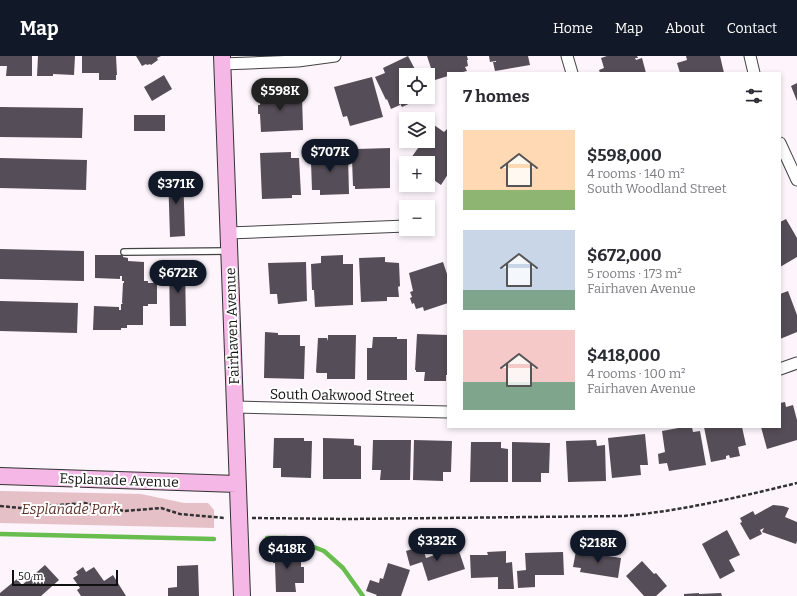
<!DOCTYPE html>
<html lang="en">
<head>
<meta charset="utf-8">
<style>
  :root { --surface:#fff; --page:#f2f2f3; --text:#2b2b33; --muted:#7c7c81; --accent:#111827 }
  body { margin:0; font-family:Bitter,serif; background:var(--page); color:var(--text); height:100vh; display:flex; flex-direction:column; font-size:15px; white-space:nowrap }
  * { box-sizing:border-box; margin:0 }
  p { font-size:13px; color:var(--muted) }
  .icon { flex:none; width:22px; height:22px; fill:none; stroke:currentColor; stroke-width:2; stroke-linecap:round; stroke-linejoin:round }
  .map { position:relative; flex:1; overflow:hidden }
  .details { position:absolute; left:447px; top:16px; width:334px; height:356px; display:flex; flex-direction:column; background:var(--surface); border-radius:0px; box-shadow:0 2px 6px #0003 }
  .details>* { flex:none }
  .controls { position:absolute; left:399px; top:12px; display:grid; gap:8px }
  .controls a { display:grid; place-items:center; width:36px; height:36px; border-radius:0px; background:var(--surface); box-shadow:0 2px 6px #0003; font-size:20px }
  .scale { position:absolute; left:12px; bottom:10px; width:106px; box-sizing:border-box; padding-left:4px; border:2px solid #101010; border-top:0; font-size:11px; line-height:14px; white-space:nowrap; color:#101010; -webkit-text-stroke:3px #fff; paint-order:stroke }
  .price { position:absolute; translate:-50% -34px; padding:0 9px; border-radius:14px; background:var(--accent); color:#fff; font-size:13px; line-height:26px; filter:drop-shadow(0 1px 2px #0008) }
  .price::after { content:''; position:absolute; left:50%; top:24px; width:12px; height:9px; margin-left:-6px; background:inherit; clip-path:polygon(0 0,100% 0,50% 100%) }
  .price.selected { background:#222; color:#fff }
  ul { padding:0; list-style:none }
  li { display:flex; align-items:center; gap:12px; height:100px; padding:0 16px }
  li span { display:grid; place-items:center; flex:none; width:112px; height:80px; border-radius:0px; color:#555 }
  li>.icon { margin-inline-start:auto }
  span .icon { width:48px; height:48px; fill:#fffc; stroke-width:1 }
  li b { font-size:17px }
  h2 { display:flex; justify-content:space-between; align-items:center; height:48px; padding:0 16px; font-size:17px }
  header { display:flex; align-items:center; gap:24px; box-sizing:border-box; height:56px; padding:0 20px; background:var(--accent); color:#fff }
  header strong { font-size:19px }
  nav { display:flex; gap:22px; margin-inline-start:auto; font-size:14px }
  .map>svg:first-child { display:block }
</style>
</head>
<body>
<header>
<strong>Map</strong>
<nav><a>Home</a><a>Map</a><a>About</a><a>Contact</a></nav>
</header>
<div class="map">
<svg width="797" height="540" viewBox="0 0 797 540">
  <rect width="100%" height="100%" fill="#fdf4fc"/>
  <path fill="#e5c0c6" d="M0,435L141,438L184,447H208L214,454V472L0,467Z"/>
  <g fill="none" stroke-linecap="round" stroke-linejoin="round">
    <path stroke="#68bd4e" stroke-width="4.5" d="M0,478L214,483
      M267,482H286L306,488L324,495L343,512L363,540"/>
  </g>
  <path fill="#554d57" d="M0,0H32V20H6L7,10H0Z
    M38,0H75L74,19L53,18V20H37Z
    M82,0H116L117,19H116V24H99V17H82Z
    M136,0H161L157,2L158,4L151,9L150,8L147,9L146,8L142,10Z
    M408,0L418,19H406V41H424L402,51L399,46L400,49L391,53L387,43L386,44L375,21L385,17L383,12Z
    M427,0H467L468,4H467L468,10L465,11L467,15L459,17H448V20L435,24Z
    M489,0H528L530,9L495,15L493,6H496V5L490,6Z
    M607,0H637L638,2H635L636,4L642,2L646,17H600L599,14L604,12L601,2Z
    M686,0H720L724,17H680L677,7L687,4Z
    M164,19L172,33L152,45L144,31Z
    M372,21L383,61L350,70L347,60L343,61L334,31Z
    M797,27V45L791,30Z
    M292,35V41L302,40L303,74L261,76L260,58H258V49H260V36Z
    M0,51L83,52L82,82L0,81Z
    M134,59H165V75H134Z
    M434,69L444,76L447,73H448V118L441,129L428,120V107H418L411,102L423,85H428V77Z
    M390,92V132L355,133V130H353L352,103H354V97H357V93Z
    M322,94L323,99L348,98L349,138L320,139V134H312L311,106H309V95Z
    M291,96V102H299L301,139H292V142L262,143L260,97Z
    M0,102L87,104L86,134L0,132Z
    M183,117L185,180L170,181L168,118Z
    M786,163L797,182V201L780,211V166Z
    M0,193L84,195V225L0,223Z
    M95,199H123V201L128,202V205L144,206V225H148V227H157V248H148V250H143V269H127V272H121V274H93L94,250L119,251V254H121V248H123L122,247L123,227H124V225H122V220H120V223L95,222Z
    M343,199V208H353V249L315,251L314,234H312L311,208L321,207V200Z
    M385,201V206L399,207L400,230L398,231L399,241H387V245L361,246L359,202Z
    M306,206L307,245L278,248L277,238H270L268,207Z
    M443,206L447,218H448V247L424,255L423,251L416,253L414,247L412,248L410,242L412,241L410,236L413,235L409,217Z
    M169,207H185L186,270H170Z
    M788,235L797,259V276L780,283V238Z
    M0,245L78,247L77,277L0,275Z
    M265,276L278,277V279H300V290H305L304,323L264,322Z
    M417,278L448,279V319H446V325H424L425,316H416V314H415Z
    M328,279H356L355,323H327V317H317L316,316L318,282H327L328,285Z
    M373,281H397V283H407V324H367V292H372Z
    M785,346L786,351L793,349L797,364V384L767,393L761,371H780V347Z
    M684,371H692L693,376L700,375L706,409L669,415L667,407L659,408L658,398L665,396L662,375Z
    M704,371H742L746,389L738,391L740,400L730,402L729,399L726,400V403L711,406Z
    M645,378L648,409H640L641,419L612,422L608,382Z
    M274,382H304V385H312L311,422L281,421V412H273Z
    M323,382L354,383V389L361,390V423H323Z
    M373,384H411L410,424H380L381,414H372Z
    M414,384L452,385L451,416H443V425L413,424Z
    M596,384L597,390L605,389L606,425L568,426L566,385Z
    M471,386H501V392L508,393V426H470Z
    M512,386L550,387L549,417H541V426H512Z
    M773,449L783,450L789,452L785,461L797,466V485L796,488L762,476L764,472L760,474L762,478L750,484L748,481L740,467L742,466L740,462L753,455L755,459Z
    M727,474L740,499L729,504L735,515L720,523L702,488Z
    M422,490L426,502L438,498L437,494L444,492L446,496L458,492L465,513L428,525L422,506L410,510L406,495Z
    M273,493H294L295,502H301V511H304V527H295L296,536H276L275,507H273Z
    M506,495V507L512,506L514,533H498V521L471,522L470,499H488L487,496Z
    M576,495L621,502L618,522L580,516L581,512L573,511Z
    M563,496L564,519H535V531L518,532L517,515L526,514L525,497Z
    M642,505L654,518L656,517L667,530L656,540H644L626,520Z
    M388,507L410,514L401,540H376L377,539L366,535L370,524L379,527L380,522L383,523Z
    M45,509L59,524L41,540H0V537L17,523L22,529Z
    M198,509L199,540H168V532L177,531V510Z
    M83,511L86,516L94,511L104,525L113,519L126,540H81L77,534L80,532L73,522L78,519L76,516Z
    M699,537V538L721,537L722,540H684V538Z"/>
  <g fill="none" stroke-linecap="round" stroke-linejoin="round">
    <g stroke="#434343" stroke-width="8">
      <path id="lane" d="M124,196L229,195"/>
    </g>
    <g stroke="#434343" stroke-width="13">
      <path id="street" d="M567,0L572,17
        M750,0L754,17
        M222,8L298,5L335,0
        M780,87L797,124
        M228,177L406,170
        M780,313L797,307
        M235,351L448,356"/>
    </g>
    <g stroke="#323232" stroke-width="18">
      <path id="secondary" d="M222,0L242,540
        M0,420L237,428"/>
    </g>
    <path stroke="#323232" stroke-width="2.5" stroke-dasharray="4 2" stroke-linecap="butt" d="M0,450L21,452L84,447L124,455L161,452L180,458L225,462
      M252,462L348,463L623,460C682,455 739,441 797,427"/>
    <use href="#lane" stroke="#fff" stroke-width="5.5"/>
    <use href="#street" stroke="#fff" stroke-width="11"/>
    <use href="#secondary" stroke="#f5b7e5" stroke-width="16"/>
  </g>
  <g text-anchor="middle" stroke-width="4" stroke-linejoin="round" paint-order="stroke">
    <g font-size="14" fill="#101010" stroke="#fff">
      <text transform="translate(232 270) rotate(-92)" y="5">Fairhaven Avenue</text>
      <text transform="translate(342 339) rotate(1)" y="5">South Oakwood Street</text>
      <text transform="translate(119 424) rotate(2)" y="5">Esplanade Avenue</text>
    </g>
    <g font-size="14" font-style="italic" fill="#603027" stroke="#fff">
      <text x="71" y="458">Esplanade Park</text>
    </g>
  </g>
</svg>
<div class="controls">
<a><svg class="icon" aria-label="locate" viewBox="0 0 24 24"><circle cx="12" cy="12" r="6"/><path d="M12 2v4M12 18v4M2 12h4M18 12h4"/></svg></a>
<a><svg class="icon" aria-label="layers" viewBox="0 0 24 24"><path d="M12 4l9 5-9 5-9-5zM3 14l9 5 9-5"/></svg></a>
<a>+</a>
<a>−</a>
</div>
<div class="scale">50 m</div>
<b class="price selected" style="left:280px;top:56px">$598K</b>
<b class="price" style="left:330px;top:117px">$707K</b>
<b class="price" style="left:176px;top:149px">$371K</b>
<b class="price" style="left:178px;top:238px">$672K</b>
<b class="price" style="left:437px;top:506px">$332K</b>
<b class="price" style="left:598px;top:508px">$218K</b>
<b class="price" style="left:287px;top:514px">$418K</b>
<section class="details">
<h2>7 homes<svg class="icon" aria-label="filters" viewBox="0 0 24 24"><path d="M4 7h16M4 17h16"/><circle cx="9" cy="7" r="2"/><circle cx="15" cy="17" r="2"/></svg></h2>
<ul>
<li><span style="background:linear-gradient(#ffd9b3 75%,#8fb573 0)"><svg class="icon" aria-label="home" viewBox="0 0 24 24"><path d="M3 11l9-7 9 7M6 9v11h12V9"/></svg></span><div><b>$598,000</b><p>4 rooms · 140 m²</p><p>South Woodland Street</p></div></li>
<li><span style="background:linear-gradient(#c9d6e8 75%,#7fa58c 0)"><svg class="icon" aria-label="home" viewBox="0 0 24 24"><path d="M3 11l9-7 9 7M6 9v11h12V9"/></svg></span><div><b>$672,000</b><p>5 rooms · 173 m²</p><p>Fairhaven Avenue</p></div></li>
<li><span style="background:linear-gradient(#f6c9c9 65%,#7fa58c 0)"><svg class="icon" aria-label="home" viewBox="0 0 24 24"><path d="M3 11l9-7 9 7M6 9v11h12V9"/></svg></span><div><b>$418,000</b><p>4 rooms · 100 m²</p><p>Fairhaven Avenue</p></div></li>
</ul>
</section>
</div>
</body>
</html>
